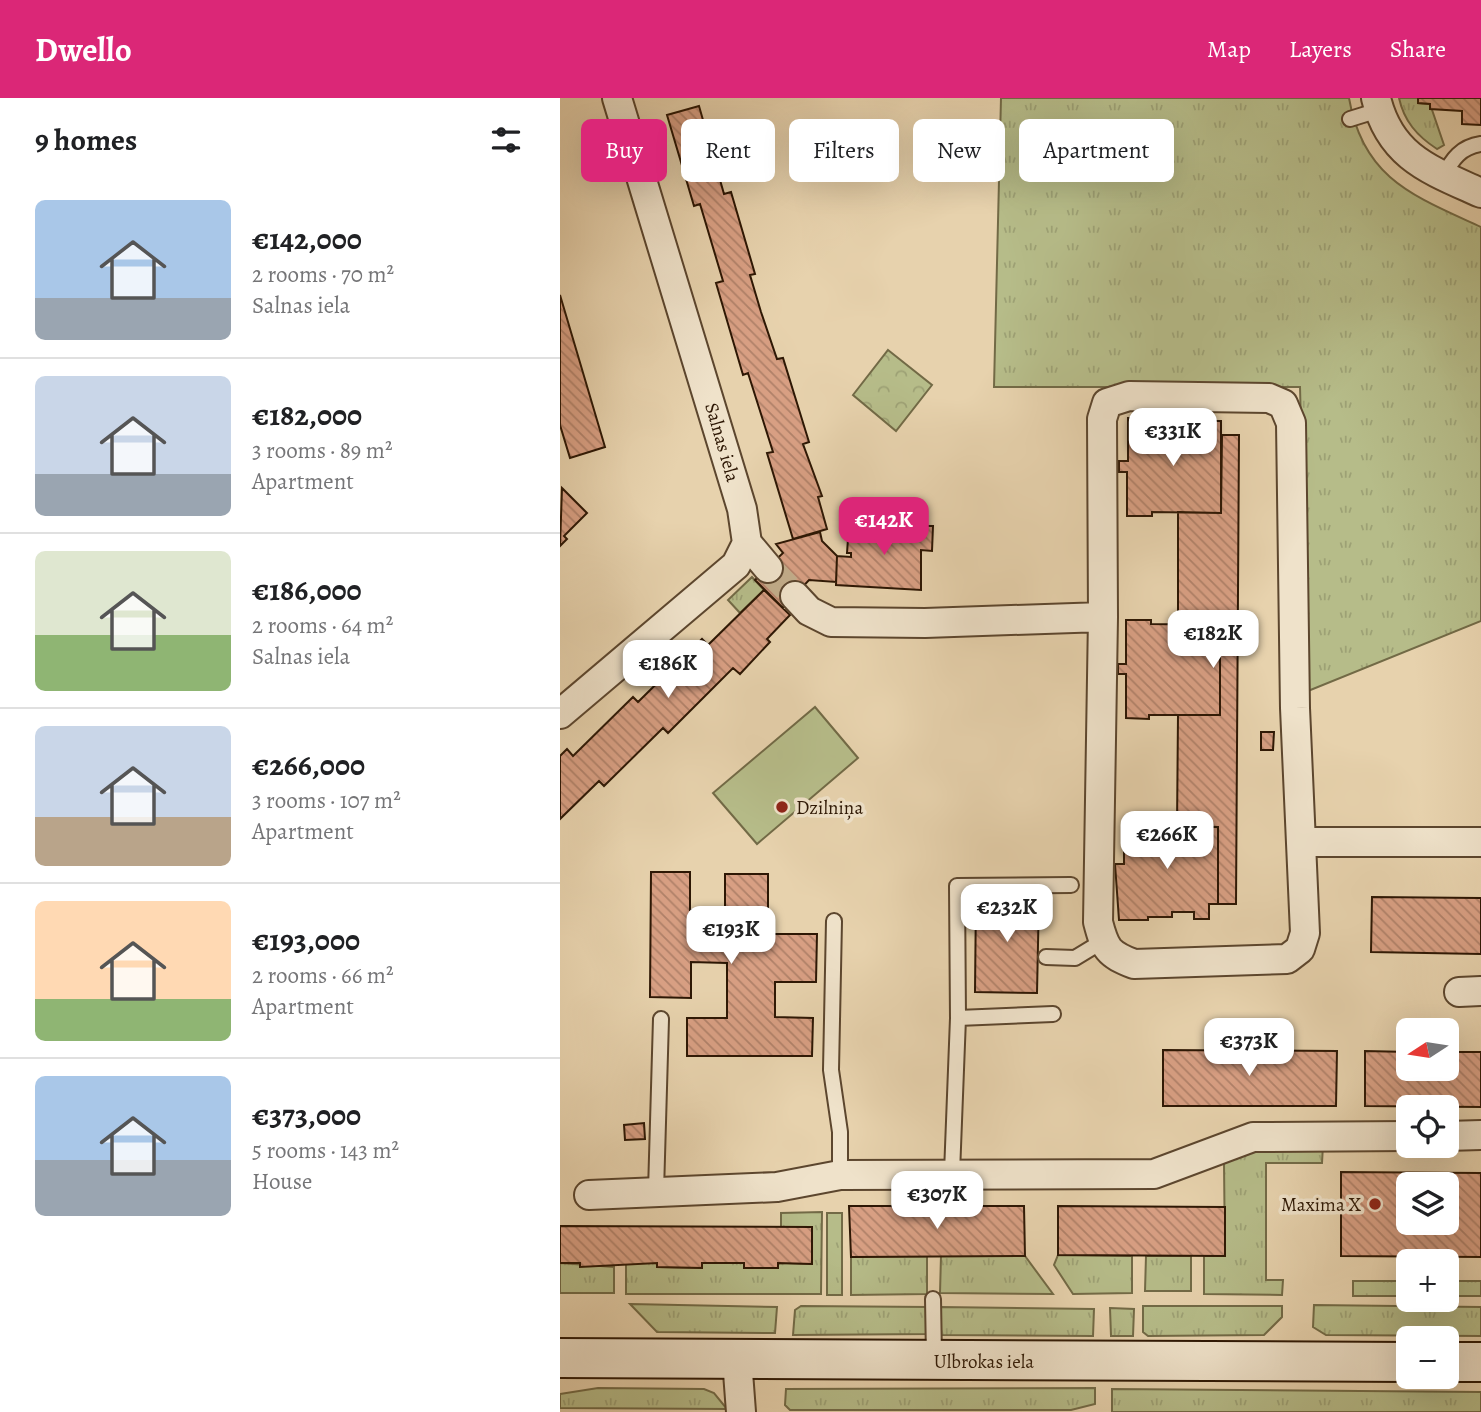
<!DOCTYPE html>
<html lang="en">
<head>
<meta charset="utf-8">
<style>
  :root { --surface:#fff; --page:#f2f2f2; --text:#202124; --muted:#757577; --line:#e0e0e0; --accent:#db2777 }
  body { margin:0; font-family:Alegreya,serif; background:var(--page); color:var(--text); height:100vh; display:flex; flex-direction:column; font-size:26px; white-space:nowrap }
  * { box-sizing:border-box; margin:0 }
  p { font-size:23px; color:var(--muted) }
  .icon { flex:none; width:38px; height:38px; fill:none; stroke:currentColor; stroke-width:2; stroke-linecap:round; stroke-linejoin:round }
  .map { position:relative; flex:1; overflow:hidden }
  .panel { display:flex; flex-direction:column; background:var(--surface); width:560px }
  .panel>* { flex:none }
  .hud { position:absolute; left:21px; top:21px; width:665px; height:63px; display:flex; gap:14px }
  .needle { width:46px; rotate:258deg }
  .buttons { position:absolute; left:836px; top:920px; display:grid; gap:14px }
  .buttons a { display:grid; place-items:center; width:63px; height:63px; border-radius:10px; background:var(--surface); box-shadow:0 7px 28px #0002; font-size:35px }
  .price { position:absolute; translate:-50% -60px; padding:0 16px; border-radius:14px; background:#fff; color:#222; font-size:23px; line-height:46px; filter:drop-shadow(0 2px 4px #0008) }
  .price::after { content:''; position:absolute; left:50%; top:42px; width:21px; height:16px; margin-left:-10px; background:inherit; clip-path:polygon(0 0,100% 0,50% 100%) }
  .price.active { background:var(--accent); color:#fff }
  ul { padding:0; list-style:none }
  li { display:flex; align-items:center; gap:21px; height:175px; padding:0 35px }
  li+li { border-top:2px solid var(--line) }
  li span { display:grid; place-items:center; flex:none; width:196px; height:140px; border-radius:10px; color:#555 }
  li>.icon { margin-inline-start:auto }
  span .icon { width:84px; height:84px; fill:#fffc; stroke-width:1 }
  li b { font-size:30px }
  h2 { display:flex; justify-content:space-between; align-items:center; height:84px; padding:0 35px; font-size:30px }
  .pill { padding:0 24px; border-radius:10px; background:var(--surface); box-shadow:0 7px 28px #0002; font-size:24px; line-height:63px }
  .pill.active { background:var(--accent); color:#fff }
  header { display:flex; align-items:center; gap:42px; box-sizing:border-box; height:98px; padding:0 35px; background:var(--accent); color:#fff }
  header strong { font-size:33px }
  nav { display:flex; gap:38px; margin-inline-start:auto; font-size:24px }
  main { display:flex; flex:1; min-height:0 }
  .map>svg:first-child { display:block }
</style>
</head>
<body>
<header>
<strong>Dwello</strong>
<nav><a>Map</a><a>Layers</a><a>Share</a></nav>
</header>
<main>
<section class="panel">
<h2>9 homes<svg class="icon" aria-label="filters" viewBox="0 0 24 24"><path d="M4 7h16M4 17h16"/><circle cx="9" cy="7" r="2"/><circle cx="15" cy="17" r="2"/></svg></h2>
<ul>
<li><span style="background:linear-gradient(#a9c7e8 70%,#9aa5b1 0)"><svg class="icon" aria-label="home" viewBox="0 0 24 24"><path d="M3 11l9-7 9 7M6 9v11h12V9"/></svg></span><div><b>€142,000</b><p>2 rooms · 70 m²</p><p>Salnas iela</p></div></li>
<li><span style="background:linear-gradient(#c9d6e8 70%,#9aa5b1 0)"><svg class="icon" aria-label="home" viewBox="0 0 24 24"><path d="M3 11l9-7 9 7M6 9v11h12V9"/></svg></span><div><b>€182,000</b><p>3 rooms · 89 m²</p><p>Apartment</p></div></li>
<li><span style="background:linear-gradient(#dfe7d0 60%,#8fb573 0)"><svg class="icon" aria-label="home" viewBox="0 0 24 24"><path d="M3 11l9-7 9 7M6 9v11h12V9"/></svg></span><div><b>€186,000</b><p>2 rooms · 64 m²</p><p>Salnas iela</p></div></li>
<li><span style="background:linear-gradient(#c9d6e8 65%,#b9a48a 0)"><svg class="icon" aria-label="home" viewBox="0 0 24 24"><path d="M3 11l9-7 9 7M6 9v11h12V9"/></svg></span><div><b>€266,000</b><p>3 rooms · 107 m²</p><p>Apartment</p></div></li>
<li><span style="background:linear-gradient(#ffd9b3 70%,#8fb573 0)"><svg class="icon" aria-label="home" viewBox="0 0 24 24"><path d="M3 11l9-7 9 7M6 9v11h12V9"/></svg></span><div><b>€193,000</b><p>2 rooms · 66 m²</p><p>Apartment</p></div></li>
<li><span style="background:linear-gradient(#a9c7e8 60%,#9aa5b1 0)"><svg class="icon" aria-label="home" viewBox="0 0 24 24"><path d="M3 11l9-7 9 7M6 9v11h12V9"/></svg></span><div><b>€373,000</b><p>5 rooms · 143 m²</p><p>House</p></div></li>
</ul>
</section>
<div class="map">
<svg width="921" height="1314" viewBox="0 0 921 1314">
  <defs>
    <pattern id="grass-tufts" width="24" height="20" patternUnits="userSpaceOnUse" patternTransform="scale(1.75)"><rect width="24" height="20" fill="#b6bc89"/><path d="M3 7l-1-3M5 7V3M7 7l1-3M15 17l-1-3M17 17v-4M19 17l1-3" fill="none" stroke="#9da175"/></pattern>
    <pattern id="forest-crowns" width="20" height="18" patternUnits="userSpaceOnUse" patternTransform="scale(1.75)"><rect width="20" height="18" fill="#b6bc89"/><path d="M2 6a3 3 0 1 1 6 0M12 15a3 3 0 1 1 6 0" fill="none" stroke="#9da175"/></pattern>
    <pattern id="building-back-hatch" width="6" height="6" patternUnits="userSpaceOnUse" patternTransform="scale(1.75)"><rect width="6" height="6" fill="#d89f83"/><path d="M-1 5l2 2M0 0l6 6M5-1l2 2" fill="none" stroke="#b08169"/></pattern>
  </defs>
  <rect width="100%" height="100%" fill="#e7d2ad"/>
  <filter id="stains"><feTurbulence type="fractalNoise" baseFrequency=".00286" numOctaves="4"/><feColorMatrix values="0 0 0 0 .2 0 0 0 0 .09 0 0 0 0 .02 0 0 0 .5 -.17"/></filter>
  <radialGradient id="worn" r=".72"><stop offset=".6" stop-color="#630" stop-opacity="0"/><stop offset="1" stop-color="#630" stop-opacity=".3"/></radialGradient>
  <path fill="url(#grass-tufts)" stroke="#726a46" stroke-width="2" d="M441,0H789C803,81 854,98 921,129V523L748,593L740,289H434Z
    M839,0H858V5L870,6L884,47L877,51C857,38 844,23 839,0Z
    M192,479L204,492L180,515L168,502Z
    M763,1047L762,1065H706V1182H723L722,1197L644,1196V1158H665L664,1065L704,1048Z
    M262,1114L261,1196H66V1165H97L98,1169L141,1170L142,1165H184L185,1170H218V1165L252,1166V1129H221V1115Z
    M267,1115H282V1197H267Z
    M498,1157L572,1158V1195L513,1196L494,1167Z
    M367,1158V1196L291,1197V1159Z
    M381,1158H465L493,1196L380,1195Z
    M586,1158H631V1193H585Z
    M0,1165L54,1169V1195H0Z
    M793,1183H849V1198H793Z
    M887,1183H921V1198H887Z
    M70,1206L217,1209L215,1235L97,1234Z
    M754,1207L921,1209V1238L766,1237L753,1229Z
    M241,1208L368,1209V1236L233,1237L235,1212Z
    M583,1208H722V1219L704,1237L588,1238L583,1234Z
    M380,1209L534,1211L533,1238L381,1237Z
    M550,1210L574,1211L573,1238H551Z
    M38,1290L144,1291L154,1295L167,1311L0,1310V1296Z
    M535,1290V1306L511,1312H230L225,1307L226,1291Z
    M552,1291L921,1294V1314H552Z"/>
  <path fill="url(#forest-crowns)" stroke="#726a46" stroke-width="2" d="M328,252L372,287L336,333L293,297Z"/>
  <path fill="#b6bc89" stroke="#726a46" stroke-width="2" d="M255,609L298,660L197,746L153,695Z"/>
  <path fill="url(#building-back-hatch)" stroke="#2d1704" stroke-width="2" fill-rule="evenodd" d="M858,0H921V27L902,26V13L870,11V6L858,5Z
    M139,8L164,96L171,94L195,176L190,177L201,214L217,261L223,260L249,344L243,346L262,398L258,399L267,431L233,441L207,355L213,354L188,275L183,277L156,185L163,183L140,106L134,108L107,17Z
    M0,197L45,349L10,360L0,327Z
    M568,320L615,324V329H637V323H661V415L592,414V418H567V374H559V363H568Z
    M662,337H679L676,806H658V729H617L618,617H660V527H618V414L661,415Z
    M2,390L27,415L4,438L7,441L0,448Z
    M289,427L373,428L372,453L361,452V492L276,487L277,458L291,459V455H287Z
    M260,434L262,443L277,458L276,484L249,482L223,510L195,482L223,455L216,446Z
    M204,492L230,517L207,541L210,544L180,576L173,570L108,635L103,630L44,688L39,683L0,721V658L7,651L13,658L73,599L78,604L142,541L148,547Z
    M566,522H591V526L660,527V617H589V621L566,620V576H558V566H566Z
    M701,634H714L713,652H701Z
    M564,723L589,724V728L658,729V806H649V821H634V814H612V819H588V822H559L555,766H564Z
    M91,774H130V812H165V776H208V836H257L256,884H215V919L253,920L252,958H127V920H167V865L131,864V900L90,899Z
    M416,797L479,798L477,895L415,894Z
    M812,799L921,800V856L811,854Z
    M603,952L777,953L776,1008H603Z
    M805,953L849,954V971H887V954H921V1009L805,1008Z
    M84,1025L85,1041L65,1042L64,1027Z
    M781,1074L921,1075V1159L781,1158ZM849,1087H887V1125H849Z
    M289,1108H464L465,1158L291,1159Z
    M498,1108L665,1109V1158L498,1157Z
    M0,1128L252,1129V1166L218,1165V1170H184V1165H142V1170L97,1169V1165L20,1169V1165H0Z"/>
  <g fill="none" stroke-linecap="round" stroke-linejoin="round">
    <path stroke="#c2ad8b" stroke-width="28" stroke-dasharray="28 14" stroke-linecap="butt" d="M208,470L235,498"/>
    <g stroke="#5c462e" stroke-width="18">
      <path id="service" d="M790,21L819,12
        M884,78C892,61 901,49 921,46
        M274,823L271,972L280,1034V1077
        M486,859L515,860L543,843
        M398,920L493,916
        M392,1075L398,920L397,788L511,787
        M96,1093L101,921
        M373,1201L374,1259"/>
    </g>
    <g stroke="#5c462e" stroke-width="32">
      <path id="minor" d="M816,0C830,59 870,72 921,95
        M569,298L709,300L723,306L731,325L735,610L745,835L740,851L727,861L574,866C548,856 545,851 538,824L543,519L542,321L547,305Z
        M187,445L208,470
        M235,498L249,513L271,524L365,525L543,519
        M0,616L176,467L187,445L182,411L57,0
        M743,744H921
        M899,894L921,893
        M887,1038L921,1037
        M29,1097L217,1089L280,1077L594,1076L693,1039L849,1038
        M177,1261L181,1314"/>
    </g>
    <g stroke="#2d1704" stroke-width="42">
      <path id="secondary" d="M0,1260L849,1264
        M887,1264H921"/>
    </g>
    <use href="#service" stroke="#efe2ca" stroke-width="14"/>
    <use href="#minor" stroke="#efe2ca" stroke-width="28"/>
    <use href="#secondary" stroke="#efe2ca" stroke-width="38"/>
  </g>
  <g fill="#8f2418" stroke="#efe2ca" stroke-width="2.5">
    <circle cx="222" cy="709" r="7"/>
    <circle cx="815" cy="1106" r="7"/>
  </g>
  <g text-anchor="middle" stroke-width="7" stroke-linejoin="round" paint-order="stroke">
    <g font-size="19" fill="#2d1704" stroke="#efe2ca">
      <text transform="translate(163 344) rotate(74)" y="7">Salnas iela</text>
      <text x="424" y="1270">Ulbrokas iela</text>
    </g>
    <g font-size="19" fill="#2d1704" stroke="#efe2ca" text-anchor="start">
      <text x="236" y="716">Dzilniņa</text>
      <text x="801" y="1113" text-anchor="end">Maxima X</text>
    </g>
  </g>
  <rect width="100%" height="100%" filter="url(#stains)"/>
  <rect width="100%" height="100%" fill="url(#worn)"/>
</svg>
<div class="buttons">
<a><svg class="needle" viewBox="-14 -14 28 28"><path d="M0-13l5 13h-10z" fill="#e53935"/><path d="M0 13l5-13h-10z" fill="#757577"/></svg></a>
<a><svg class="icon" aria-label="locate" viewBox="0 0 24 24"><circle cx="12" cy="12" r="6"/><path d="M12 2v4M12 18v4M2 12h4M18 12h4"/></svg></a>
<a><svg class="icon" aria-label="layers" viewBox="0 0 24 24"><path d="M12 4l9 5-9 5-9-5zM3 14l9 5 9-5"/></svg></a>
<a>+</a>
<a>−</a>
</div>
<b class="price" style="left:613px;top:370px">€331K</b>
<b class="price active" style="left:324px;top:459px">€142K</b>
<b class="price" style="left:653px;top:572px">€182K</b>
<b class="price" style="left:108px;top:602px">€186K</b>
<b class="price" style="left:607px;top:773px">€266K</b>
<b class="price" style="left:447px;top:846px">€232K</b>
<b class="price" style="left:171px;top:868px">€193K</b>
<b class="price" style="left:689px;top:980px">€373K</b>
<b class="price" style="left:377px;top:1133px">€307K</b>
<div class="hud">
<a class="pill active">Buy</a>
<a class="pill">Rent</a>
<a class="pill">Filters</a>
<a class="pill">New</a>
<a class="pill">Apartment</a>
</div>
</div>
</main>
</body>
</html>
